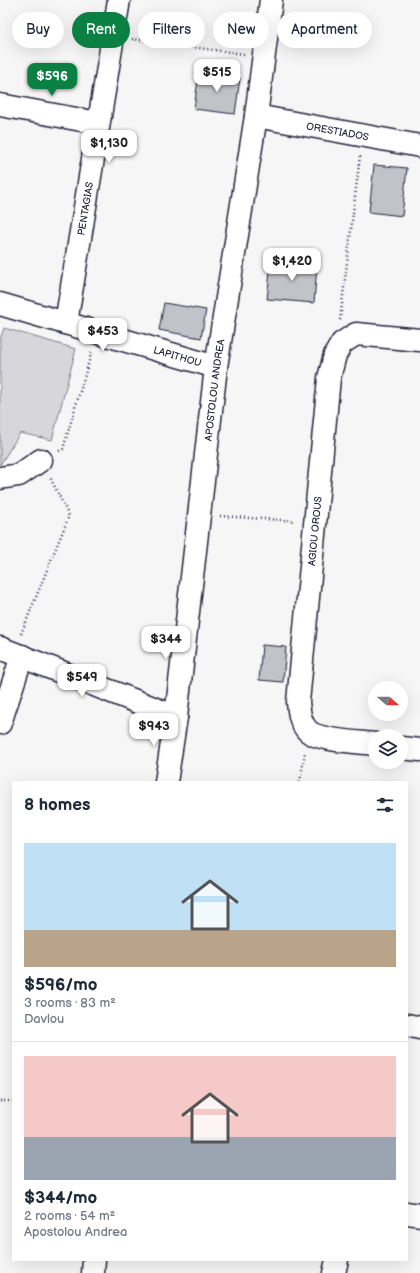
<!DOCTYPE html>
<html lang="en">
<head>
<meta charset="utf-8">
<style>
  :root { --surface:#fff; --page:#f2f2f3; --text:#1f2937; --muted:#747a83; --line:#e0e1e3; --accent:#0b8043 }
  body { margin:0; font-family:"Balsamiq Sans",sans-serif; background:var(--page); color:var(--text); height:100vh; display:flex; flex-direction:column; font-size:15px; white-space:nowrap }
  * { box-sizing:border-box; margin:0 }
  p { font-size:13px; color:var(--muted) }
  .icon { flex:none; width:22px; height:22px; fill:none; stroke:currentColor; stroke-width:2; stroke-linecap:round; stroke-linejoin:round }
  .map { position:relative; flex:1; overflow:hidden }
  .side { position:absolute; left:12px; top:781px; width:396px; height:480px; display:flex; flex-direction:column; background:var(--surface); border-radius:0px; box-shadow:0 4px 16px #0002 }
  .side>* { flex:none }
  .banner { position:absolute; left:12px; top:12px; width:396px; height:36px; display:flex; gap:8px }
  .needle { width:26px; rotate:110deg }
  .tools { position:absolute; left:368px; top:681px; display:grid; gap:8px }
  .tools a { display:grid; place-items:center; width:40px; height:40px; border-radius:50%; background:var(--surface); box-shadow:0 4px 16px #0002; font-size:20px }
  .price { position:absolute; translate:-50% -34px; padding:0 9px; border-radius:8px; background:#fff; color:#222; font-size:13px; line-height:26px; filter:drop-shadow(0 1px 2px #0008) }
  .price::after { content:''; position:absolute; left:50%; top:24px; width:12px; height:9px; margin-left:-6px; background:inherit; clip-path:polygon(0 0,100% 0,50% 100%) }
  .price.on { background:var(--accent); color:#fff }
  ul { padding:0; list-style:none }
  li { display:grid; align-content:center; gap:8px; height:212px; padding:0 12px }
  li+li { border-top:1px solid var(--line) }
  li span { display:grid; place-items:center; height:124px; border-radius:0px; color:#555 }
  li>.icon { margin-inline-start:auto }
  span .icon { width:72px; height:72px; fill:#fffc; stroke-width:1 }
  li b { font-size:17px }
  h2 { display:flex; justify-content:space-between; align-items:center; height:48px; padding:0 12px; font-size:17px }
  .chip { padding:0 14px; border-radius:18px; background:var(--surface); box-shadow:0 4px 16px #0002; font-size:14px; line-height:36px }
  .chip.on { background:var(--accent); color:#fff }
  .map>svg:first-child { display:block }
</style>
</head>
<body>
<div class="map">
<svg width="420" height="1273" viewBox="0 0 420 1273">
  <rect width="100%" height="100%" fill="#f6f6f7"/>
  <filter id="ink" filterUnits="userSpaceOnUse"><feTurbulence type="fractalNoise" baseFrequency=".025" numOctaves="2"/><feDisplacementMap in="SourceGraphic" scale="8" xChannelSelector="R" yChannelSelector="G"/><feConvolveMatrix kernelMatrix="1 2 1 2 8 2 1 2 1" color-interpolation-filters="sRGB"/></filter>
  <g filter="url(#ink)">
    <path fill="#d7d7db" stroke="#7c7c8b" d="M4,328L76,349L52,440L20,433L0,465V339Z"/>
    <path fill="#c2c2c9" stroke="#22223b" d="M199,72L240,78L235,114L194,109Z
      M374,165L407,168L402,216L369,212Z
      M271,262L317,265L314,303L267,299Z
      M164,303L206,310L201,338L159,330Z
      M262,645L286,647L283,682L259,680Z"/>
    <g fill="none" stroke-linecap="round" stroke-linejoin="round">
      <g stroke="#22223b" stroke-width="25">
        <g id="minor">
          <path d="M0,105L98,123"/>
          <path id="s1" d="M256,116L420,146"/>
          <path id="s2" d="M0,304L216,367"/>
          <path id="s3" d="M66,323L119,0"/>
          <path d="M0,478L19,475L41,460"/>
          <path d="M0,648L176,717"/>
          <path d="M0,723L22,656"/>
          <path id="s4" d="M375,744C359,742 319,741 308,731C300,723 299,712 298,702L329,378L335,355L342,343L356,334L420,340"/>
          <path d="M401,748L420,750"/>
          <path id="s5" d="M166,782L176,717L216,367L256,116L271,0"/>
          <path d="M407,1025L420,1028"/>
          <path d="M407,1213L420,1215"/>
          <path d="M93,1273L94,1260"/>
          <path d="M334,1273L337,1260"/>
        </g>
      </g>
      <path stroke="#22223b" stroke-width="2.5" stroke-dasharray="1 3" stroke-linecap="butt" d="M132,39L244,54
        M340,320L360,156
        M59,451L63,449L92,351
        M220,516L295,521
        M21,634L69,516L50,477
        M300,782L305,752
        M0,1101H13"/>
      <use href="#minor" stroke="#fff" stroke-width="22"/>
    </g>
  </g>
  <g text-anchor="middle" stroke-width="3" stroke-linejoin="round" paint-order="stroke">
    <g font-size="10" fill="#22223b" stroke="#fff">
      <text dy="4" stroke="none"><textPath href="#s1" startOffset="83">ORESTIADOS</textPath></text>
      <text dy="4" stroke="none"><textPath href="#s3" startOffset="116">PENTAGIAS</textPath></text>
      <text dy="4" stroke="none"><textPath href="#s2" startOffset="185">LAPITHOU</textPath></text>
      <text dy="4" stroke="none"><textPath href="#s5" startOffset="395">APOSTOLOU ANDREA</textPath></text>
      <text dy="4" stroke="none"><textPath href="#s4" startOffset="272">AGIOU OROUS</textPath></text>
    </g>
  </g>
</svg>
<div class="tools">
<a><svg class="needle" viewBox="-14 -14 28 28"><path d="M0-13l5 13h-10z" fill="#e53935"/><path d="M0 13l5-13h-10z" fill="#747a83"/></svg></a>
<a><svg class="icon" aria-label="layers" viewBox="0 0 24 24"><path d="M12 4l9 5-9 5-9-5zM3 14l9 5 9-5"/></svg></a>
</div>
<b class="price" style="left:217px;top:93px">$515</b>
<b class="price on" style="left:52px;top:97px">$596</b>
<b class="price" style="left:109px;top:164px">$1,130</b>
<b class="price" style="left:292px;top:282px">$1,420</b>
<b class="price" style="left:103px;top:352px">$453</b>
<b class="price" style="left:166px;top:660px">$344</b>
<b class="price" style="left:82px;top:698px">$549</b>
<b class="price" style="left:154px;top:747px">$943</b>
<div class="banner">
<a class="chip">Buy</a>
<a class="chip on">Rent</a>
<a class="chip">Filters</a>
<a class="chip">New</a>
<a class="chip">Apartment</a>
</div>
<section class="side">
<h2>8 homes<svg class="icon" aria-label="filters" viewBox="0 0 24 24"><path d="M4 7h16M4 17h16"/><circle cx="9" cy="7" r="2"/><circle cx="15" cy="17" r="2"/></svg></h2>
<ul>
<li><span style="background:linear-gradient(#bfe0f5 70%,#b9a48a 0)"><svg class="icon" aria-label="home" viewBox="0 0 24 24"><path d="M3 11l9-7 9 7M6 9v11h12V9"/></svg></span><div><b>$596/mo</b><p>3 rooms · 83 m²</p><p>Davlou</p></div></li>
<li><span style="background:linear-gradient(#f6c9c9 65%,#9aa5b1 0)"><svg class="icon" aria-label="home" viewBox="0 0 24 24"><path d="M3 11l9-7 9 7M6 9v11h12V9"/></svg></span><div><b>$344/mo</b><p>2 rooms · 54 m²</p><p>Apostolou Andrea</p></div></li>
</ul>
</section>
</div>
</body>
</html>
